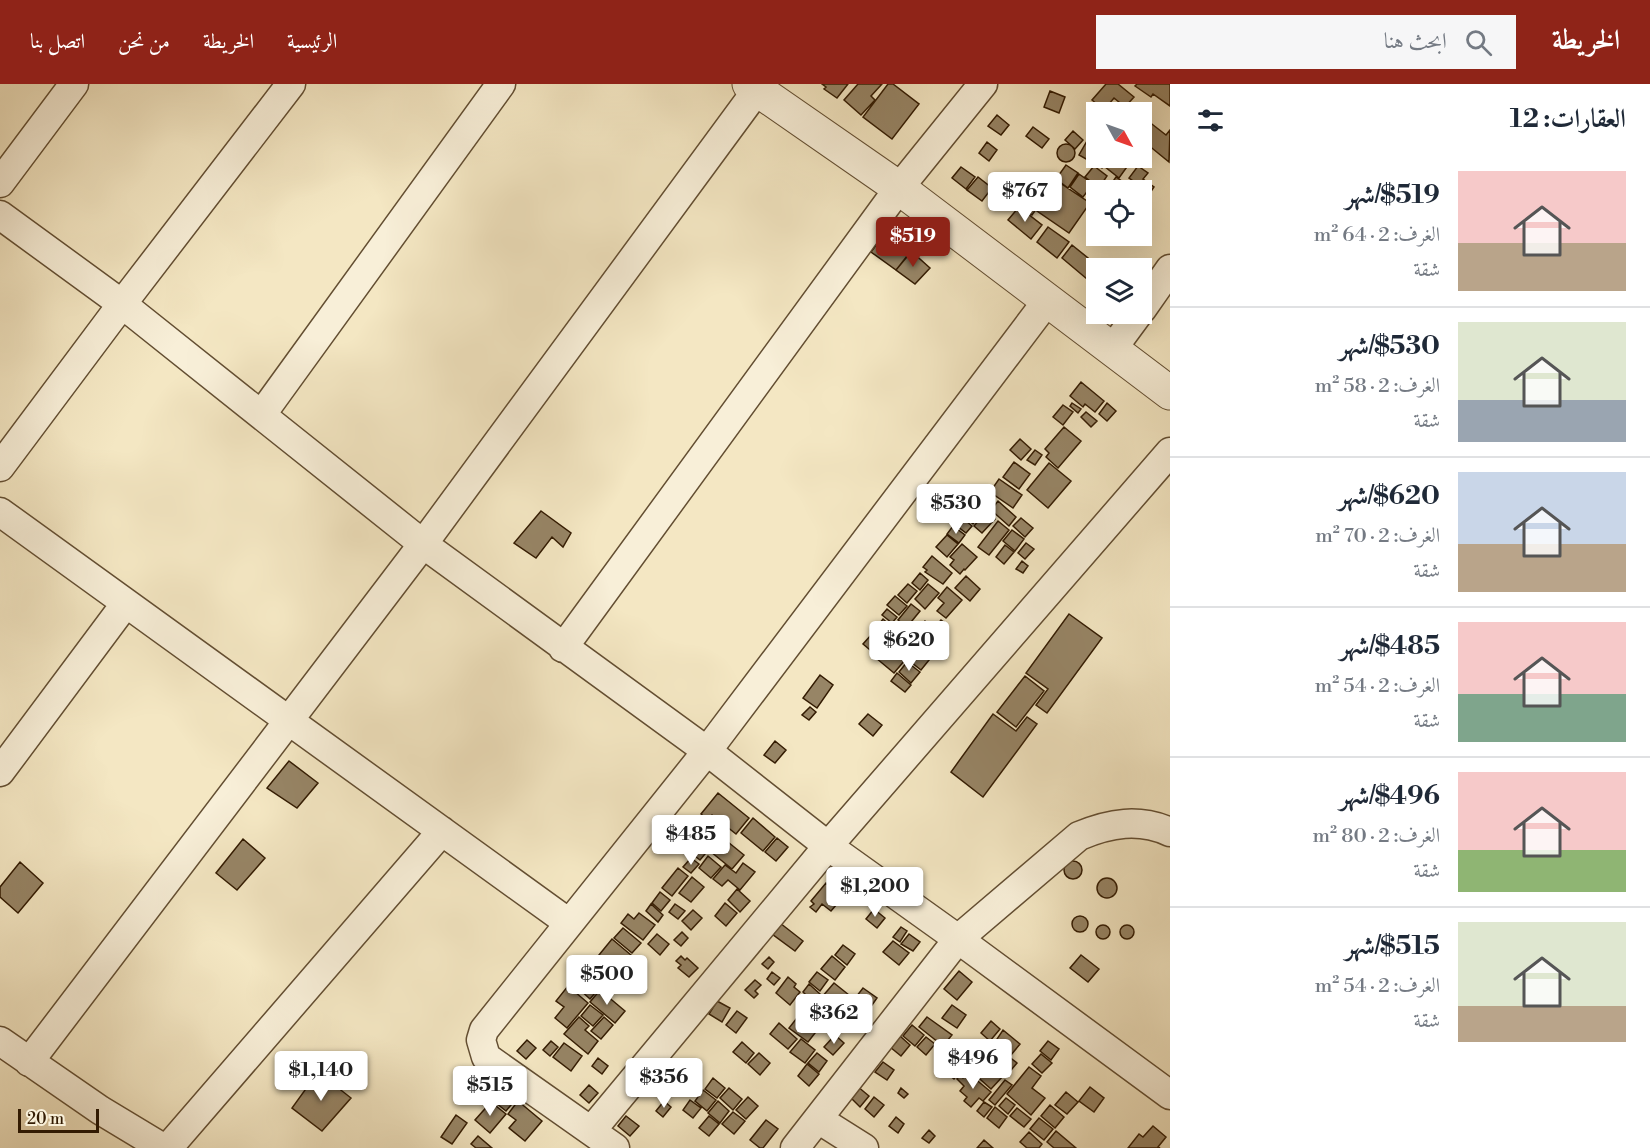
<!DOCTYPE html>
<html lang="ar">
<head>
<meta charset="utf-8">
<style>
  :root { --surface:#fff; --page:#f6f6f7; --text:#1f2937; --muted:#747a83; --line:#e0e1e3; --accent:#8f2418 }
  body { margin:0; font-family:"Libre Bodoni",Amiri,serif; background:var(--page); color:var(--text); direction:rtl; height:100vh; display:flex; flex-direction:column; font-size:22px; white-space:nowrap }
  * { box-sizing:border-box; margin:0 }
  p { font-size:20px; color:var(--muted) }
  .icon { flex:none; width:33px; height:33px; fill:none; stroke:currentColor; stroke-width:2; stroke-linecap:round; stroke-linejoin:round }
  .map { position:relative; flex:1; overflow:hidden; direction:ltr }
  .drawer { display:flex; flex-direction:column; background:var(--surface); width:480px }
  .drawer>* { flex:none }
  .needle { width:39px; rotate:130deg }
  .controls { position:absolute; left:1086px; top:18px; display:grid; gap:12px }
  .controls a { display:grid; place-items:center; width:66px; height:66px; border-radius:0px; background:var(--surface); box-shadow:0 6px 24px #0002; font-size:30px }
  .scale { position:absolute; left:18px; bottom:15px; width:81px; box-sizing:border-box; padding-left:6px; border:3px solid #331b02; border-top:0; font-size:16px; line-height:21px; white-space:nowrap; color:#331b02; -webkit-text-stroke:4px #f8efd8; paint-order:stroke }
  .price { position:absolute; translate:-50% -51px; padding:0 14px; border-radius:6px; background:#fff; color:#222; font-size:20px; line-height:39px; filter:drop-shadow(0 2px 3px #0008) }
  .price::after { content:''; position:absolute; left:50%; top:36px; width:18px; height:14px; margin-left:-9px; background:inherit; clip-path:polygon(0 0,100% 0,50% 100%) }
  .price.selected { background:var(--accent); color:#fff }
  ul { padding:0; list-style:none }
  li { display:flex; align-items:center; gap:18px; height:150px; padding:0 24px }
  li+li { border-top:2px solid var(--line) }
  li span { display:grid; place-items:center; flex:none; width:168px; height:120px; border-radius:0px; color:#555 }
  li>.icon { margin-inline-start:auto }
  span .icon { width:72px; height:72px; fill:#fffc; stroke-width:1 }
  li b { font-size:26px }
  h2 { display:flex; justify-content:space-between; align-items:center; height:72px; padding:0 24px; font-size:26px }
  header { display:flex; align-items:center; gap:36px; box-sizing:border-box; height:84px; padding:0 30px; background:var(--accent); color:#fff }
  header strong { font-size:28px }
  nav { display:flex; gap:33px; margin-inline-start:auto; font-size:21px }
  .search { width:420px; height:54px; background:var(--page); display:flex; align-items:center; gap:15px; box-sizing:border-box; padding:0 21px; border-radius:0px; color:var(--muted); font-size:22px }
  main { display:flex; flex:1; min-height:0 }
  .map>svg:first-child { display:block }
</style>
</head>
<body>
<header>
<strong>الخريطة</strong>
<div class="search"><svg class="icon" aria-label="search" viewBox="0 0 24 24"><circle cx="10" cy="10" r="6"/><path d="M15 15l6 6"/></svg>ابحث هنا</div>
<nav><a>الرئيسية</a><a>الخريطة</a><a>من نحن</a><a>اتصل بنا</a></nav>
</header>
<main>
<section class="drawer">
<h2>العقارات: 12<svg class="icon" aria-label="filters" viewBox="0 0 24 24"><path d="M4 7h16M4 17h16"/><circle cx="9" cy="7" r="2"/><circle cx="15" cy="17" r="2"/></svg></h2>
<ul>
<li><span style="background:linear-gradient(#f6c9c9 60%,#b9a48a 0)"><svg class="icon" aria-label="home" viewBox="0 0 24 24"><path d="M3 11l9-7 9 7M6 9v11h12V9"/></svg></span><div><b>$519/شهر</b><p>الغرف: 2 · 64 m²</p><p>شقة</p></div></li>
<li><span style="background:linear-gradient(#dfe7d0 65%,#9aa5b1 0)"><svg class="icon" aria-label="home" viewBox="0 0 24 24"><path d="M3 11l9-7 9 7M6 9v11h12V9"/></svg></span><div><b>$530/شهر</b><p>الغرف: 2 · 58 m²</p><p>شقة</p></div></li>
<li><span style="background:linear-gradient(#c9d6e8 60%,#b9a48a 0)"><svg class="icon" aria-label="home" viewBox="0 0 24 24"><path d="M3 11l9-7 9 7M6 9v11h12V9"/></svg></span><div><b>$620/شهر</b><p>الغرف: 2 · 70 m²</p><p>شقة</p></div></li>
<li><span style="background:linear-gradient(#f6c9c9 60%,#7fa58c 0)"><svg class="icon" aria-label="home" viewBox="0 0 24 24"><path d="M3 11l9-7 9 7M6 9v11h12V9"/></svg></span><div><b>$485/شهر</b><p>الغرف: 2 · 54 m²</p><p>شقة</p></div></li>
<li><span style="background:linear-gradient(#f6c9c9 65%,#8fb573 0)"><svg class="icon" aria-label="home" viewBox="0 0 24 24"><path d="M3 11l9-7 9 7M6 9v11h12V9"/></svg></span><div><b>$496/شهر</b><p>الغرف: 2 · 80 m²</p><p>شقة</p></div></li>
<li><span style="background:linear-gradient(#dfe7d0 70%,#b9a48a 0)"><svg class="icon" aria-label="home" viewBox="0 0 24 24"><path d="M3 11l9-7 9 7M6 9v11h12V9"/></svg></span><div><b>$515/شهر</b><p>الغرف: 2 · 54 m²</p><p>شقة</p></div></li>
</ul>
</section>
<div class="map">
<svg width="1170" height="1064" viewBox="0 0 1170 1064">
  <rect width="100%" height="100%" fill="#f4e7c3"/>
  <filter id="stains"><feTurbulence type="fractalNoise" baseFrequency=".00333" numOctaves="4"/><feColorMatrix values="0 0 0 0 .2 0 0 0 0 .09 0 0 0 0 .02 0 0 0 .5 -.17"/></filter>
  <radialGradient id="worn" r=".72"><stop offset=".6" stop-color="#630" stop-opacity="0"/><stop offset="1" stop-color="#630" stop-opacity=".3"/></radialGradient>
  <path fill="#978566" stroke="#331b02" stroke-width="1.5" d="M822,0H848L837,14L824,5L826,3Z
    M858,0H882L871,12L875,16L861,31L844,16Z
    M888,0H893L919,20L892,55L863,33Z
    M1106,0H1118L1134,13L1125,23L1114,14L1104,26L1092,16Z
    M1137,0H1170V22L1153,10L1151,13L1135,2Z
    M1050,7L1065,13L1059,29L1044,23Z
    M1128,21L1137,28H1122Z
    M997,31L1009,41L1001,51L988,42Z
    M1148,37L1166,51L1170,46L1169,78L1142,56V45Z
    M1096,39V60L1088,55Z
    M1033,43L1049,55L1042,64L1026,52Z
    M1073,47L1083,56L1075,65L1065,56Z
    M1087,57L1096,62V74H1108L1102,84L1079,71Z
    M987,58L997,66L989,77L979,69Z
    M1057 69a9 9 0 1 1 18 0a9 9 0 1 1-18 0Z
    M1110,74H1138L1131,82L1129,80L1119,94L1104,82Z
    M1066,81L1078,89L1068,104L1056,95Z
    M1094,82L1107,92L1099,104L1085,93Z
    M1138,82L1148,89L1143,95L1154,103L1142,121V106H1107L1116,93L1129,102L1133,97L1129,94Z
    M961,83L975,93L966,105L952,94Z
    M1079,90L1093,100L1083,113L1070,103Z
    M978,93L992,104L982,117L967,106Z
    M1057,97L1090,119L1069,149L1037,127Z
    M1030,113L1040,120L1032,131L1022,123Z
    M1019,123L1042,141L1031,155L1008,136Z
    M1048,143L1069,158L1057,174L1037,158Z
    M885,149L911,168L896,186L871,168Z
    M1072,161L1098,182L1087,195L1062,174Z
    M911,167L930,184L915,200L896,186Z
    M1081,298L1104,317L1095,328L1085,320L1083,323L1070,312Z
    M1072,319L1081,325L1078,329L1070,322Z
    M1107,319L1116,327L1107,337L1099,330Z
    M1063,321L1073,328L1063,341L1053,333Z
    M1086,328L1097,337L1091,343L1081,333Z
    M1064,343L1081,357L1058,384L1046,373L1049,369L1045,365Z
    M1020,355L1031,365L1021,376L1010,366Z
    M1035,366L1042,371L1035,381L1027,376Z
    M1014,378L1030,390L1019,405L1003,393Z
    M1049,379L1071,397L1048,424L1027,406Z
    M999,395L1022,411L1013,424L990,408Z
    M982,407L994,417L984,427L973,416Z
    M998,417L1016,433L1009,442L991,426Z
    M971,420L982,429L973,440L962,430Z
    M541,427L571,449L563,463L552,453L536,474L514,459Z
    M986,428L995,435L982,449L974,442Z
    M959,431L972,442L966,449L953,439Z
    M1021,434L1033,444L1025,453L1013,442Z
    M998,437L1009,446L989,471L978,463Z
    M953,442L965,451L959,459L947,450Z
    M1012,446L1024,455L1015,467L1003,457Z
    M947,451L958,460L947,473L936,463Z
    M1026,459L1034,465L1025,475L1018,469Z
    M962,460L977,473L965,486L964,485L960,490L950,481L954,476L950,473Z
    M1005,461L1014,468L1004,480L996,473Z
    M932,472L952,489L943,500L925,488L927,486L923,483Z
    M1022,477L1028,482L1023,489L1016,485Z
    M920,489L928,496L920,506L912,499Z
    M966,492L980,505L970,517L955,504Z
    M908,500L917,507L907,519L898,511Z
    M928,500L939,509L925,525L915,515Z
    M947,503L962,516L946,534L937,527L944,519L938,514Z
    M895,512L907,522L899,531L887,521Z
    M911,520L920,527L907,543L898,536Z
    M887,525L897,533L892,539L882,531Z
    M1069,530L1102,554L1047,629L1036,621L1048,605L1026,589Z
    M883,535L893,544L895,541L905,548L893,563L874,547Z
    M941,536L945,539L941,545L937,541Z
    M925,537L931,541L933,539L936,542L935,545L940,549L935,554L921,542Z
    M920,548L925,552L909,571L904,567Z
    M872,550L885,560L876,571L863,560Z
    M927,553L939,562L932,571L920,563Z
    M887,561L905,576L894,589L876,574Z
    M916,565L929,576L921,586L907,575Z
    M907,578L920,588L911,599L899,588Z
    M897,589L911,601L905,608L891,597Z
    M820,591L833,601L817,624L803,614Z
    M1025,592L1044,607L1016,643L997,628Z
    M810,623L816,628L809,636L802,631Z
    M868,630L882,641L873,652L859,640Z
    M993,630L1016,647L1027,633L1037,640L983,713L951,688Z
    M775,657L786,666L775,679L764,671Z
    M289,677L318,699L297,724L267,704Z
    M718,709L749,734L736,750L712,731L708,736L701,730Z
    M712,733L726,745L700,776L686,765L698,750L691,745L700,734L706,740Z
    M753,734L775,753L763,767L741,749Z
    M723,754L744,771L732,785L711,768Z
    M777,754L788,763L776,777L765,768Z
    M243,755L265,774L237,806L216,789Z
    M708,772L721,783L711,794L699,784Z
    M691,774L699,780L691,789L683,783Z
    M1064 786a9 9 0 1 1 18 0a9 9 0 1 1-18 0Z
    M20,778L43,799L18,829L0,813V803Z
    M743,779L755,788L740,806L728,796L722,802L713,795L725,781L736,789Z
    M678,784L688,792L672,812L662,804Z
    M692,793L704,803L691,818L679,809Z
    M1097 804a10 10 0 1 1 20 0a10 10 0 1 1-20 0Z
    M826,799L843,813L831,827L822,820L816,828L810,823L814,820L811,817Z
    M737,805L750,817L740,828L728,816Z
    M660,808L670,816L661,827L652,819Z
    M725,819L737,829L726,842L715,832Z
    M651,820L663,831L658,838L646,827Z
    M675,820L685,827L678,835L669,828Z
    M874,825L885,834L877,844L866,835Z
    M693,826L702,834L691,846L682,837Z
    M639,829L655,841L643,856L621,839L628,830L634,835Z
    M1072 840a8 8 0 1 1 16 0a8 8 0 1 1-16 0Z
    M780,839L803,857L795,867L772,850Z
    M1096 848a7 7 0 1 1 14 0a7 7 0 1 1-14 0Z
    M1120 848a7 7 0 1 1 14 0a7 7 0 1 1-14 0Z
    M901,843L907,847L900,858L893,853Z
    M623,844L641,859L632,869L614,854Z
    M682,848L688,854L681,862L674,856Z
    M657,850L669,860L660,871L648,860Z
    M909,850L920,858L913,867L901,860Z
    M612,855L631,871L612,894L600,884L606,878L599,871Z
    M893,857L909,869L899,881L883,868Z
    M843,861L855,870L847,881L835,871Z
    M1081,871L1099,885L1088,898L1070,884Z
    M681,872L685,876L687,874L698,884L689,893L678,884L681,881L676,877Z
    M832,872L845,883L835,896L821,885Z
    M769,873L774,878L768,885L762,880Z
    M959,887L972,898L957,916L944,905Z
    M772,888L780,894L774,901L767,895Z
    M817,888L828,896L820,907L809,898Z
    M589,892L601,902L590,915L578,904Z
    M631,892L638,899L631,905L625,899Z
    M788,893L796,900L794,903L800,908L790,921L776,909Z
    M755,896L761,901L755,907L758,910L754,914L745,906Z
    M834,899L854,915L843,929L822,913Z
    M809,900L820,910L815,915L812,912L810,915L803,908Z
    M568,902L588,919L567,944L555,934L564,923L556,917Z
    M863,904L877,914L870,924L856,913Z
    M600,906L625,927L615,939L590,918Z
    M812,915L830,930L808,958L789,944Z
    M717,917L730,924L722,938L709,930Z
    M590,921L603,931L593,942L581,932Z
    M952,921L966,931L957,944L942,934Z
    M737,927L747,934L736,949L726,941Z
    M579,933L589,942L585,946L598,957L588,970L564,950Z
    M604,933L613,941L601,955L591,947Z
    M927,933L952,951L943,962L919,943Z
    M991,937L1000,945L990,957L981,949Z
    M779,939L797,955L788,965L770,950Z
    M912,941L924,951L915,962L903,952Z
    M1003,946L1020,960L1011,971L995,958Z
    M835,951L844,959L833,971L824,963Z
    M900,952L910,961L901,972L890,963Z
    M926,953L935,960L926,971L917,963Z
    M801,955L815,966L805,979L790,968Z
    M527,956L536,964L526,975L517,967Z
    M985,956L991,960L977,978L972,973Z
    M551,957L558,963L550,972L543,966Z
    M1048,957L1059,965L1051,976L1040,967Z
    M742,958L754,969L746,979L733,968Z
    M564,959L582,972L571,987L553,973Z
    M995,961L1005,971L996,980L986,971Z
    M949,967L965,981L954,995L937,981Z
    M759,969L770,979L760,991L748,980Z
    M817,969L827,977L819,988L808,979Z
    M1041,970L1052,979L1042,989L1032,980Z
    M1008,972L1017,979L1006,992L997,984Z
    M598,974L608,982L602,990L592,982Z
    M983,975L1003,992L991,1005L972,988Z
    M883,978L894,986L887,996L875,988Z
    M807,980L819,990L809,1002L798,992Z
    M1029,983L1041,992L1032,1004L1045,1014L1031,1031L1007,1010Z
    M318,988L351,1014L322,1047L292,1024Z
    M968,989L991,1008L983,1017L979,1014L971,1023L964,1017L967,1013L960,1007L964,1002L957,995L960,991L963,994Z
    M713,994L725,1004L717,1014L705,1005Z
    M1005,996L1012,1001L995,1021L989,1016Z
    M589,1001L598,1009L589,1019L580,1011Z
    M857,1002L869,1012L860,1023L849,1012Z
    M1090,1003L1104,1014L1094,1028L1079,1017Z
    M729,1004L742,1015L733,1026L720,1014Z
    M901,1004L908,1010L904,1014L898,1009Z
    M703,1006L716,1016L707,1027L695,1017Z
    M506,1007L516,1015L506,1027L496,1019Z
    M1066,1008L1078,1018L1067,1030L1055,1021Z
    M748,1013L758,1022L746,1035L736,1026Z
    M874,1013L884,1021L874,1033L865,1025Z
    M1006,1014L1015,1021L1008,1030L999,1022Z
    M690,1016L701,1024L693,1034L683,1026Z
    M518,1017L542,1037L525,1057L509,1044L516,1036L508,1030Z
    M664,1017L671,1023L663,1033L656,1027Z
    M718,1017L729,1027L720,1039L708,1029Z
    M491,1018L506,1030L490,1049L475,1036Z
    M984,1018L992,1023L984,1033L977,1027Z
    M1050,1021L1064,1033L1055,1044L1041,1032Z
    M995,1023L1007,1033L999,1044L987,1034Z
    M1017,1024L1031,1035L1024,1043L1010,1032Z
    M733,1028L745,1037L734,1050L722,1040Z
    M456,1031L467,1039L452,1060L441,1053Z
    M626,1032L639,1042L630,1052L618,1042Z
    M709,1032L719,1040L709,1052L699,1044Z
    M896,1033L904,1040L898,1049L889,1042Z
    M1039,1034L1053,1045L1044,1056L1030,1045Z
    M766,1036L778,1045L763,1064H760L750,1056Z
    M1153,1042L1166,1053L1158,1063L1160,1064H1128L1139,1050L1143,1053Z
    M929,1046L935,1052L929,1059L922,1054Z
    M1056,1047L1076,1064H1054L1047,1058Z
    M1029,1048L1042,1060L1039,1064H1027L1020,1058Z
    M478,1052L492,1064H476L471,1060Z
    M984,1056L993,1064H977Z"/>
  <g fill="none" stroke-linecap="round" stroke-linejoin="round">
    <g stroke="#634e32" stroke-width="31">
      <path id="minor" d="M0,99L74,0
        M0,131L122,220L423,460L707,667L828,762L958,855L1170,1011
        M1142,225L1170,185
        M1113,264L1138,230
        M262,330L501,0
        M0,383L122,220L291,0
        M0,428L569,839
        M563,564L899,104L983,0
        M0,688L126,519
        M0,957L100,1026L163,1064
        M29,978L423,460L757,6
        M818,1035L864,1064
        M591,1047L828,762L1170,368
        M168,1064L442,747
        M615,1064L486,973L481,956L484,946L707,667L1047,217
        M795,1064L958,855L1079,752C1110,739 1139,734 1170,748"/>
    </g>
    <g stroke="#634e32" stroke-width="35">
      <path id="tertiary" d="M749,0L899,104L1170,309"/>
    </g>
    <use href="#minor" stroke="#f8efd8" stroke-width="28"/>
    <use href="#tertiary" stroke="#f8efd8" stroke-width="33"/>
  </g>
  <rect width="100%" height="100%" filter="url(#stains)"/>
  <rect width="100%" height="100%" fill="url(#worn)"/>
</svg>
<div class="controls">
<a><svg class="needle" viewBox="-14 -14 28 28"><path d="M0-13l5 13h-10z" fill="#e53935"/><path d="M0 13l5-13h-10z" fill="#747a83"/></svg></a>
<a><svg class="icon" aria-label="locate" viewBox="0 0 24 24"><circle cx="12" cy="12" r="6"/><path d="M12 2v4M12 18v4M2 12h4M18 12h4"/></svg></a>
<a><svg class="icon" aria-label="layers" viewBox="0 0 24 24"><path d="M12 4l9 5-9 5-9-5zM3 14l9 5 9-5"/></svg></a>
</div>
<div class="scale">20 m</div>
<b class="price" style="left:1025px;top:139px">$767</b>
<b class="price selected" style="left:913px;top:184px">$519</b>
<b class="price" style="left:956px;top:451px">$530</b>
<b class="price" style="left:909px;top:588px">$620</b>
<b class="price" style="left:691px;top:782px">$485</b>
<b class="price" style="left:875px;top:834px">$1,200</b>
<b class="price" style="left:607px;top:922px">$500</b>
<b class="price" style="left:834px;top:961px">$362</b>
<b class="price" style="left:973px;top:1006px">$496</b>
<b class="price" style="left:321px;top:1018px">$1,140</b>
<b class="price" style="left:664px;top:1025px">$356</b>
<b class="price" style="left:490px;top:1033px">$515</b>
</div>
</main>
</body>
</html>
